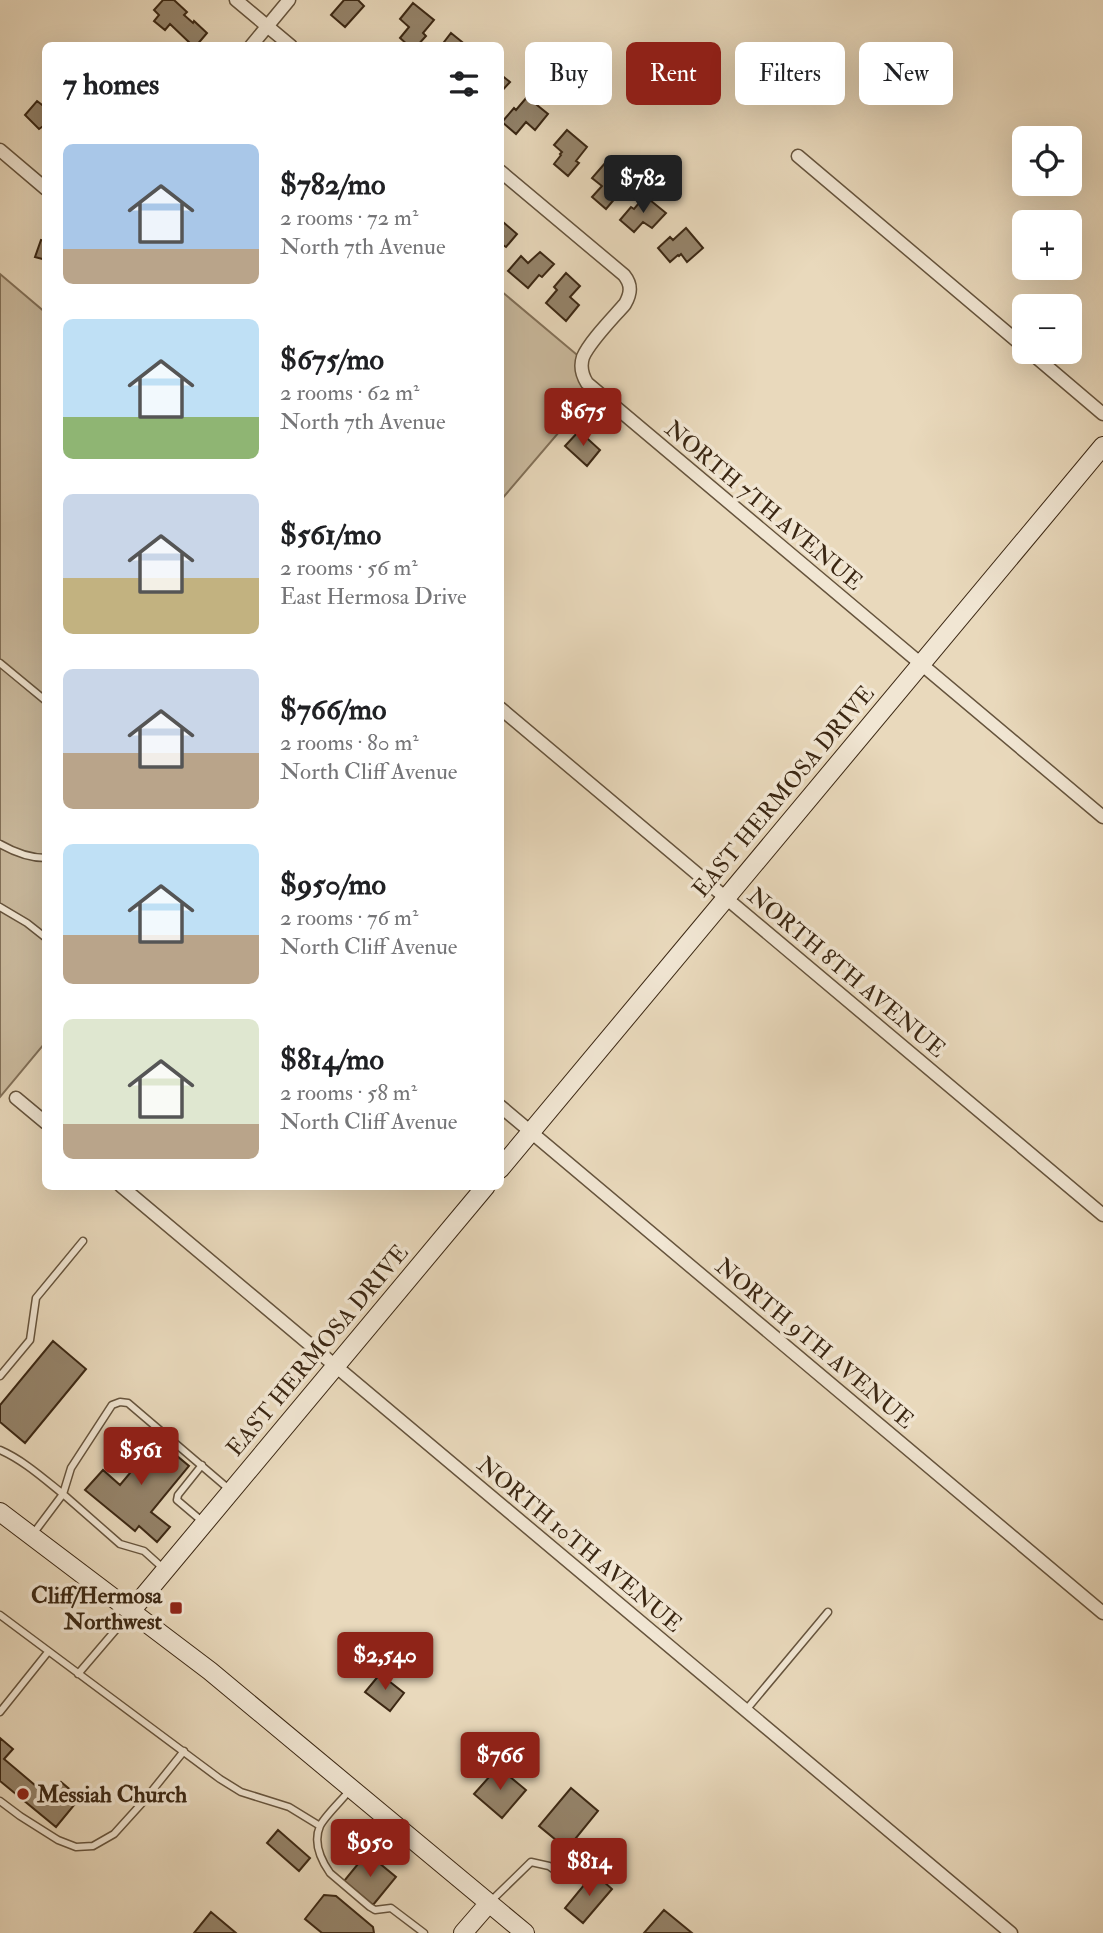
<!DOCTYPE html>
<html lang="en">
<head>
<meta charset="utf-8">
<style>
  :root { --surface:#fff; --page:#f6f6f6; --text:#202124; --muted:#757577; --accent:#8f2418 }
  body { margin:0; font-family:"IM FELL Double Pica",serif; background:var(--page); color:var(--text); height:100vh; display:flex; flex-direction:column; font-size:26px; white-space:nowrap }
  * { box-sizing:border-box; margin:0 }
  p { font-size:23px; color:var(--muted) }
  .icon { flex:none; width:38px; height:38px; fill:none; stroke:currentColor; stroke-width:2; stroke-linecap:round; stroke-linejoin:round }
  .map { position:relative; flex:1; overflow:hidden }
  .panel { position:absolute; left:42px; top:42px; width:462px; height:1148px; display:flex; flex-direction:column; background:var(--surface); border-radius:10px; box-shadow:0 7px 28px #0002 }
  .panel>* { flex:none }
  .hud { position:absolute; left:525px; top:42px; width:472px; height:63px; display:flex; gap:14px }
  .tools { position:absolute; left:1012px; top:126px; display:grid; gap:14px }
  .tools a { display:grid; place-items:center; width:70px; height:70px; border-radius:10px; background:var(--surface); box-shadow:0 7px 28px #0002; font-size:35px }
  .price { position:absolute; translate:-50% -60px; padding:0 16px; border-radius:7px; background:var(--accent); color:#fff; font-size:23px; line-height:46px; filter:drop-shadow(0 2px 4px #0008) }
  .price::after { content:''; position:absolute; left:50%; top:42px; width:21px; height:16px; margin-left:-10px; background:inherit; clip-path:polygon(0 0,100% 0,50% 100%) }
  .price.current { background:#222; color:#fff }
  ul { padding:0; list-style:none }
  li { display:flex; align-items:center; gap:21px; height:175px; padding:0 21px }
  li span { display:grid; place-items:center; flex:none; width:196px; height:140px; border-radius:10px; color:#555 }
  li>.icon { margin-inline-start:auto }
  span .icon { width:84px; height:84px; fill:#fffc; stroke-width:1 }
  li b { font-size:30px }
  h2 { display:flex; justify-content:space-between; align-items:center; height:84px; padding:0 21px; font-size:30px }
  .chip { padding:0 24px; border-radius:10px; background:var(--surface); box-shadow:0 7px 28px #0002; font-size:24px; line-height:63px }
  .chip.current { background:var(--accent); color:#fff }
  .map>svg:first-child { display:block }
</style>
</head>
<body>
<div class="map">
<svg width="1103" height="1933" viewBox="0 0 1103 1933">
  <rect width="100%" height="100%" fill="#e9d9bc"/>
  <filter id="stains"><feTurbulence type="fractalNoise" baseFrequency=".00286" numOctaves="4"/><feColorMatrix values="0 0 0 0 .2 0 0 0 0 .09 0 0 0 0 .02 0 0 0 .5 -.17"/></filter>
  <radialGradient id="worn" r=".72"><stop offset=".6" stop-color="#630" stop-opacity="0"/><stop offset="1" stop-color="#630" stop-opacity=".3"/></radialGradient>
  <path fill="#cbbb9f" stroke="#837159" stroke-width="2" d="M0,274L46,313L45,1043L0,1097Z
    M501,291L582,359L595,390L501,500Z"/>
  <path fill="#95846b" stroke="#3b2713" stroke-width="2" d="M163,0H174L187,12L184,15L193,23L194,21L207,33L196,46H193L170,24L165,30L154,21L159,15L154,10Z
    M344,0H358L364,6L345,27L331,15Z
    M413,3L434,20L423,33L426,36L417,46H409L400,38L409,27L400,19Z
    M451,33L467,46H441Z
    M500,74L510,82L500,93Z
    M527,97L548,114L535,130L526,122L516,134L502,122L514,108L516,110Z
    M37,101L46,108V124L39,129L25,115Z
    M567,130L587,147L576,161L579,163L568,176L554,164L561,155L560,154L562,152L554,145Z
    M606,162L626,180L614,193L617,196L606,209L592,197L602,186L592,178Z
    M645,196L666,213L652,228L643,222L634,232L620,220L631,207L634,209Z
    M503,222L517,234L506,247L503,245L500,248V226Z
    M686,228L703,248L687,262L681,254L679,256L678,255L670,262L658,248L670,237L673,240Z
    M41,240L46,241V260L35,257Z
    M540,252L554,264L542,277L539,275L528,288L508,271L521,256L528,263Z
    M566,273L580,286L570,297L579,305L566,321L546,303L557,290L554,287Z
    M579,431L600,450L587,466L565,446Z
    M53,1341L86,1369L25,1443L0,1422V1405Z
    M147,1431L189,1466L151,1512L170,1527L157,1542L139,1526L135,1531L85,1490L103,1470L120,1485L146,1454L135,1445Z
    M380,1674L404,1693L390,1711L365,1692Z
    M0,1738L13,1749L4,1759L49,1797L61,1782L80,1798L56,1827L0,1781Z
    M498,1767L526,1790L502,1818L474,1794Z
    M571,1788L598,1811L567,1849L539,1826Z
    M278,1830L310,1858L299,1871L267,1843Z
    M367,1853L396,1877L373,1905L344,1881Z
    M594,1873L612,1889L583,1923L565,1908Z
    M324,1895L336,1896L373,1927L374,1933H322L305,1919Z
    M664,1910L692,1933H644Z
    M211,1912L236,1933H194Z"/>
  <g fill="none" stroke-linecap="round" stroke-linejoin="round">
    <g stroke="#66543d" stroke-width="9">
      <path id="lane" d="M0,663L46,701
        M0,844C14,852 29,858 46,858
        M0,907L27,923L46,938
        M0,1376L30,1340L36,1298L83,1241
        M0,1450C23,1460 43,1478 63,1494L71,1468L112,1405L120,1402L128,1403L230,1490
        M202,1465L178,1495L177,1500L203,1522
        M33,1534L63,1494L120,1544L144,1551L164,1569
        M0,1615L220,1779L241,1792L289,1807L320,1826
        M78,1674L131,1612
        M746,1710L828,1612
        M0,1712L48,1652
        M349,1791C342,1800 324,1817 320,1826C313,1842 321,1860 330,1873L370,1907L375,1910L391,1908L424,1933
        M0,1801L20,1816L58,1840L76,1847L93,1846L114,1834L143,1802L184,1751
        M491,1901L531,1862L549,1866L556,1871"/>
    </g>
    <g stroke="#66543d" stroke-width="15">
      <path id="street" d="M236,0L291,46
        M251,46L289,0
        M0,150L46,189
        M798,156L1024,347
        M500,171L624,275C632,285 631,293 625,304C613,318 590,341 583,357C580,366 582,375 587,383L1103,817
        M1030,352L1103,414
        M500,708L1103,1215
        M16,1098L46,1123
        M500,1106L1103,1613
        M121,1186L1011,1933"/>
    </g>
    <g stroke="#3b2713" stroke-width="20">
      <path id="secondary" d="M500,1169L1103,446
        M0,1512L210,1671L525,1933
        M132,1610L486,1186
        M463,1933L489,1903"/>
    </g>
    <use href="#lane" stroke="#f1e6d3" stroke-width="6"/>
    <use href="#street" stroke="#f1e6d3" stroke-width="12"/>
    <use href="#secondary" stroke="#f1e6d3" stroke-width="18"/>
  </g>
  <g fill="#8f2418" stroke="#f1e6d3" stroke-width="2.5">
    <rect x="169" y="1601" width="14" height="14" rx="3.5"/>
    <circle cx="23" cy="1794" r="7"/>
  </g>
  <g text-anchor="middle" stroke-width="7" stroke-linejoin="round" paint-order="stroke">
    <g font-size="23" fill="#3b2713" stroke="#f1e6d3">
      <text transform="translate(764 505) rotate(40)" y="8">NORTH 7TH AVENUE</text>
      <text transform="translate(783 791) rotate(-50)" y="8">EAST HERMOSA DRIVE</text>
      <text transform="translate(847 972) rotate(40)" y="8">NORTH 8TH AVENUE</text>
      <text transform="translate(815 1343) rotate(40)" y="8">NORTH 9TH AVENUE</text>
      <text transform="translate(317 1350) rotate(-50)" y="8">EAST HERMOSA DRIVE</text>
      <text transform="translate(580 1544) rotate(40)" y="8">NORTH 10TH AVENUE</text>
    </g>
    <g font-size="23" font-weight="bold" fill="#3b2713" stroke="#f1e6d3" text-anchor="end">
      <text x="162" y="1603">Cliff/Hermosa<tspan x="162" dy="26">Northwest</tspan></text>
      <text x="37" y="1802" text-anchor="start">Messiah Church</text>
    </g>
  </g>
  <rect width="100%" height="100%" filter="url(#stains)"/>
  <rect width="100%" height="100%" fill="url(#worn)"/>
</svg>
<div class="tools">
<a><svg class="icon" aria-label="locate" viewBox="0 0 24 24"><circle cx="12" cy="12" r="6"/><path d="M12 2v4M12 18v4M2 12h4M18 12h4"/></svg></a>
<a>+</a>
<a>−</a>
</div>
<b class="price current" style="left:643px;top:215px">$782</b>
<b class="price" style="left:583px;top:448px">$675</b>
<b class="price" style="left:141px;top:1487px">$561</b>
<b class="price" style="left:385px;top:1692px">$2,540</b>
<b class="price" style="left:500px;top:1792px">$766</b>
<b class="price" style="left:370px;top:1879px">$950</b>
<b class="price" style="left:589px;top:1898px">$814</b>
<div class="hud">
<a class="chip">Buy</a>
<a class="chip current">Rent</a>
<a class="chip">Filters</a>
<a class="chip">New</a>
</div>
<section class="panel">
<h2>7 homes<svg class="icon" aria-label="filters" viewBox="0 0 24 24"><path d="M4 7h16M4 17h16"/><circle cx="9" cy="7" r="2"/><circle cx="15" cy="17" r="2"/></svg></h2>
<ul>
<li><span style="background:linear-gradient(#a9c7e8 75%,#b9a48a 0)"><svg class="icon" aria-label="home" viewBox="0 0 24 24"><path d="M3 11l9-7 9 7M6 9v11h12V9"/></svg></span><div><b>$782/mo</b><p>2 rooms · 72 m²</p><p>North 7th Avenue</p></div></li>
<li><span style="background:linear-gradient(#bfe0f5 70%,#8fb573 0)"><svg class="icon" aria-label="home" viewBox="0 0 24 24"><path d="M3 11l9-7 9 7M6 9v11h12V9"/></svg></span><div><b>$675/mo</b><p>2 rooms · 62 m²</p><p>North 7th Avenue</p></div></li>
<li><span style="background:linear-gradient(#c9d6e8 60%,#c2b280 0)"><svg class="icon" aria-label="home" viewBox="0 0 24 24"><path d="M3 11l9-7 9 7M6 9v11h12V9"/></svg></span><div><b>$561/mo</b><p>2 rooms · 56 m²</p><p>East Hermosa Drive</p></div></li>
<li><span style="background:linear-gradient(#c9d6e8 60%,#b9a48a 0)"><svg class="icon" aria-label="home" viewBox="0 0 24 24"><path d="M3 11l9-7 9 7M6 9v11h12V9"/></svg></span><div><b>$766/mo</b><p>2 rooms · 80 m²</p><p>North Cliff Avenue</p></div></li>
<li><span style="background:linear-gradient(#bfe0f5 65%,#b9a48a 0)"><svg class="icon" aria-label="home" viewBox="0 0 24 24"><path d="M3 11l9-7 9 7M6 9v11h12V9"/></svg></span><div><b>$950/mo</b><p>2 rooms · 76 m²</p><p>North Cliff Avenue</p></div></li>
<li><span style="background:linear-gradient(#dfe7d0 75%,#b9a48a 0)"><svg class="icon" aria-label="home" viewBox="0 0 24 24"><path d="M3 11l9-7 9 7M6 9v11h12V9"/></svg></span><div><b>$814/mo</b><p>2 rooms · 58 m²</p><p>North Cliff Avenue</p></div></li>
</ul>
</section>
</div>
</body>
</html>
